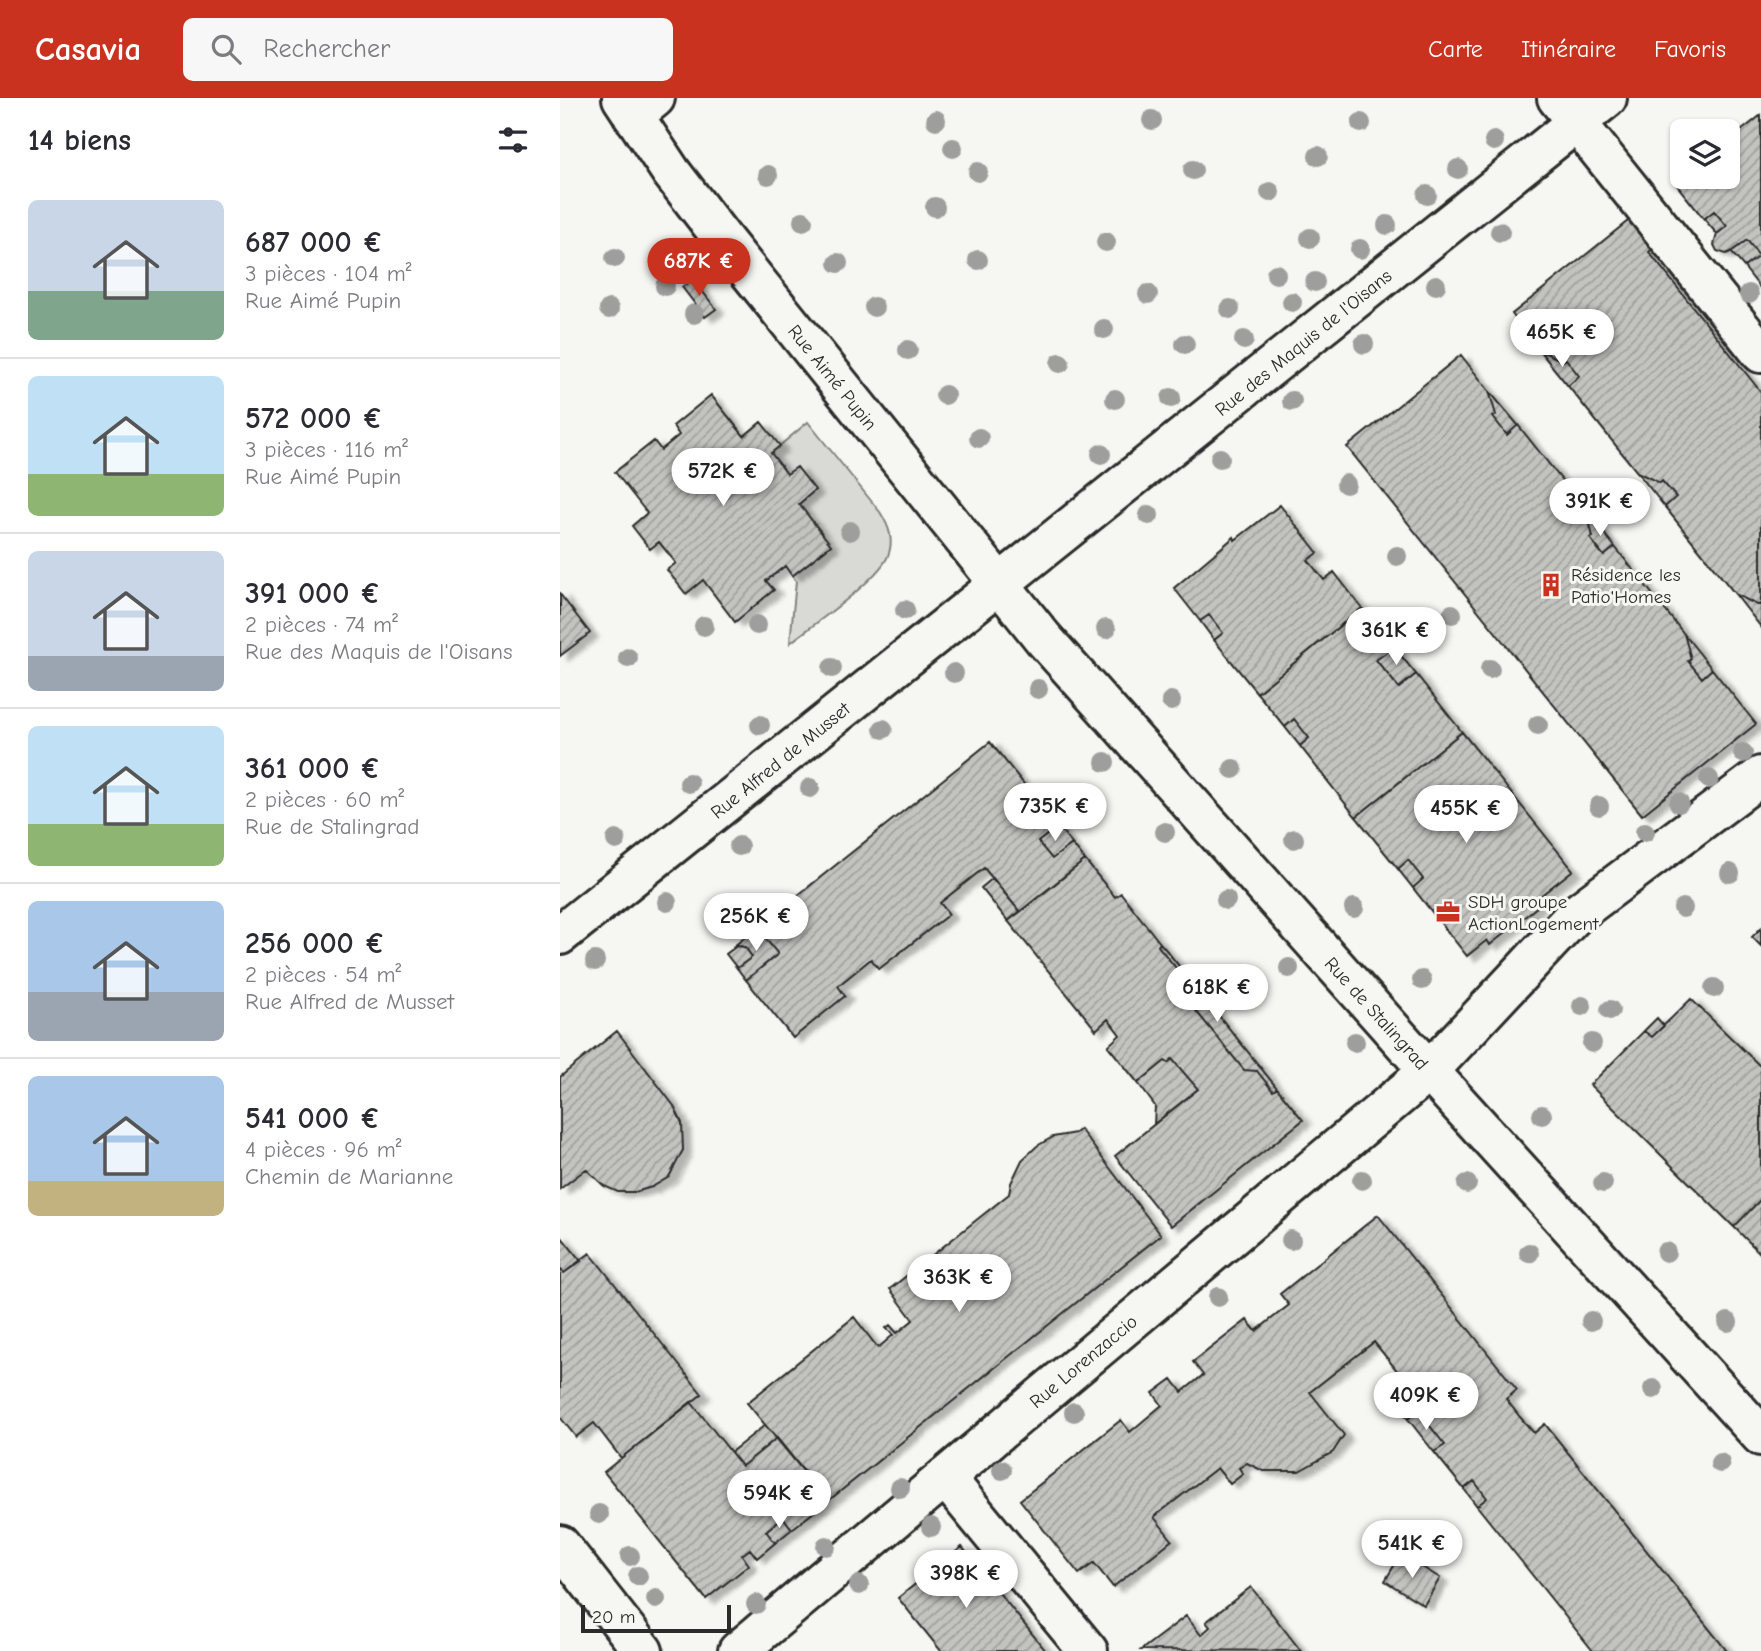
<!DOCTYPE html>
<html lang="fr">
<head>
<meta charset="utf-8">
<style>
  :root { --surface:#fff; --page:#f7f7f7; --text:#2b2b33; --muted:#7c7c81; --line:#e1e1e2; --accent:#c8321e }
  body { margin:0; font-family:"Comic Neue",sans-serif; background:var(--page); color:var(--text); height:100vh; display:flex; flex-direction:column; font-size:26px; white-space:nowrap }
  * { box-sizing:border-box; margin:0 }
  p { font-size:23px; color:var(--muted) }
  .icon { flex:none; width:38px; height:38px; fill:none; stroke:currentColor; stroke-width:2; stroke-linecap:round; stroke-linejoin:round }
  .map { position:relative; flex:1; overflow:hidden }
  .details { display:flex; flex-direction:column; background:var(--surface); width:560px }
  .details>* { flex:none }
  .fabs { position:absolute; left:1110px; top:21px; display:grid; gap:14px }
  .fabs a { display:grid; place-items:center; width:70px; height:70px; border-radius:10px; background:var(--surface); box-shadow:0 2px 5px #0004; font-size:35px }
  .scale { position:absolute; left:21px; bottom:18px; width:150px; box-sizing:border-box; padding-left:7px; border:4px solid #2b2b2b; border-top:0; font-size:19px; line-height:24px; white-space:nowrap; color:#2b2b2b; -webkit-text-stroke:5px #f6f6f2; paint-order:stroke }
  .price { position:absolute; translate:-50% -60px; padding:0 16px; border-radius:24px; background:#fff; color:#222; font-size:23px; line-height:46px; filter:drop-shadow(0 2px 4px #0008) }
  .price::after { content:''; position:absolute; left:50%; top:42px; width:21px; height:16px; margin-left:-10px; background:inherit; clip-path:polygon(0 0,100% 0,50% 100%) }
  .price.on { background:var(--accent); color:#fff }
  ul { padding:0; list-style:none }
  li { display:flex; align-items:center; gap:21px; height:175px; padding:0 28px }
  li+li { border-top:2px solid var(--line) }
  li span { display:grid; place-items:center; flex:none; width:196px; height:140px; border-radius:10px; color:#555 }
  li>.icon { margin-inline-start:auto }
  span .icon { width:84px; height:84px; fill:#fffc; stroke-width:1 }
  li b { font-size:30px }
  h2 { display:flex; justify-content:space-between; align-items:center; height:84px; padding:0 28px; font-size:30px }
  header { display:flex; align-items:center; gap:42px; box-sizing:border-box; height:98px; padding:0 35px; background:var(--accent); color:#fff }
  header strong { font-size:33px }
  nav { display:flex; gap:38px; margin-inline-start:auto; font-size:24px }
  .search { width:490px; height:63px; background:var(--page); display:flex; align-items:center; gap:18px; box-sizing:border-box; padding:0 24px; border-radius:10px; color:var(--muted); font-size:26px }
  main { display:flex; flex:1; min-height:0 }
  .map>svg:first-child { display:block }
</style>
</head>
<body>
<header>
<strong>Casavia</strong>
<div class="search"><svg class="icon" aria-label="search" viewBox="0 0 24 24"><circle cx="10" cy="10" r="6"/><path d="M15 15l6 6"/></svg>Rechercher</div>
<nav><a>Carte</a><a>Itinéraire</a><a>Favoris</a></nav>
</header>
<main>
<section class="details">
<h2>14 biens<svg class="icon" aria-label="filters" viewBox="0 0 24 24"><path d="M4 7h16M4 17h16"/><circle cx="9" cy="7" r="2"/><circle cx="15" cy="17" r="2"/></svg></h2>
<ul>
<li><span style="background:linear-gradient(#c9d6e8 65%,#7fa58c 0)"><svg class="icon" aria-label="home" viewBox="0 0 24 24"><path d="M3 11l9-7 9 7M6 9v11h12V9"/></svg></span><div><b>687 000 €</b><p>3 pièces · 104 m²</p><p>Rue Aimé Pupin</p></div></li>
<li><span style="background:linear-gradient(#bfe0f5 70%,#8fb573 0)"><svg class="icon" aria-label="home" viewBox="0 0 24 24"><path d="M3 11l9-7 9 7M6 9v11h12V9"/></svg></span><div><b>572 000 €</b><p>3 pièces · 116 m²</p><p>Rue Aimé Pupin</p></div></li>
<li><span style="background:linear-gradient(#c9d6e8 75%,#9aa5b1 0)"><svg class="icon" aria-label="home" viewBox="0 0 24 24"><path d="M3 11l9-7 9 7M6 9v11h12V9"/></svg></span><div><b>391 000 €</b><p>2 pièces · 74 m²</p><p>Rue des Maquis de l'Oisans</p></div></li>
<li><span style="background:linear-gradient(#bfe0f5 70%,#8fb573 0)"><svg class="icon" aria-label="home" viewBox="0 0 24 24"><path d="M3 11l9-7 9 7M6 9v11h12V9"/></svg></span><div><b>361 000 €</b><p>2 pièces · 60 m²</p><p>Rue de Stalingrad</p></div></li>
<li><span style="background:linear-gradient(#a9c7e8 65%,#9aa5b1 0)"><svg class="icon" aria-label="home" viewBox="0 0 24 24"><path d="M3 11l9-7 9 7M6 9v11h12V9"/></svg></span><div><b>256 000 €</b><p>2 pièces · 54 m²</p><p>Rue Alfred de Musset</p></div></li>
<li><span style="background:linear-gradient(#a9c7e8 75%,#c2b280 0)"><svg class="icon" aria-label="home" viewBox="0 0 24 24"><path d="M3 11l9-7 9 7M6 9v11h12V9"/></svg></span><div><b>541 000 €</b><p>4 pièces · 96 m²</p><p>Chemin de Marianne</p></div></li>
</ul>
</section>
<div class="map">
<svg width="1201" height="1553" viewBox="0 0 1201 1553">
  <defs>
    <pattern id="building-hatch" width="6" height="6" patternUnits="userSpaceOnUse" patternTransform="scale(1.75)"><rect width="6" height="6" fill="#c3c3c0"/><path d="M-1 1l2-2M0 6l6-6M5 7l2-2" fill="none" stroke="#9f9f9c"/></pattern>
    <filter id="shadow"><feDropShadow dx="8" dy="4.5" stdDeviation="2" flood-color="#0004"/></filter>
  </defs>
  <rect width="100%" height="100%" fill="#f6f6f2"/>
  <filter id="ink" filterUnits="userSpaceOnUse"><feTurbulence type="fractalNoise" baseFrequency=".0143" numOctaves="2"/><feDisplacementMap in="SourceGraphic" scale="14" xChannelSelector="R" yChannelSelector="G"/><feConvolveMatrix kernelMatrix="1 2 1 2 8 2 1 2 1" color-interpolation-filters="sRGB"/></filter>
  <g filter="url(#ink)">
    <path fill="#d9d9d5" stroke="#828280" stroke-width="2" d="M248,324L320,414C329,428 335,443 327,460C314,485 254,526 230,545L236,483L232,478L271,447L239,406L255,392L237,369L227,376L211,355Z"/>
    <path fill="url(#building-hatch)" stroke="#2b2b2b" stroke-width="2" filter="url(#shadow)" d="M1201,17V191L1184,169L1199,158L1187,142L1171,154L1166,156L1157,153L1154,147L1157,136L1167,128L1154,113L1144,121L1115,85L1123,79H1167V44Z
      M1154,113L1167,128L1157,136L1144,121Z
      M1073,119L1096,147L1089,154L1201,294V506L1197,507L1175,496L1105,409L1116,399L1102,383L1100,385L1077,374L1008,288L1019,278L1006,261L1003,263L979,252L952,216Z
      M1187,142L1199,158L1184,169L1171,154Z
      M133,181L156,211L145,219L122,189Z
      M979,252L1003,263L1006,261L1019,278L1008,288Z
      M901,257L929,293L936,317L933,319L947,337L958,327L1027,414L1033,439L1030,440L1037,450L1044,458L1055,449L1124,536L1131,561L1128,563L1142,580L1152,571L1196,626L1082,717L787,349Z
      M929,293L958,327L947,337L933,319L936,317Z
      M151,297L184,338L201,324L220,348L211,355L227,376L237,369L255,392L239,406L271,447L232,478L225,468L206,483L214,492L175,524L143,482L126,496L107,472L116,465L99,444L90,451L72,428L87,415L55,374L94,343L101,352L119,337L113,328Z
      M1077,374L1100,385L1102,383L1116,399L1105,409Z
      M720,407L758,455L748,462L764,482L774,474L802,510L697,595L654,542L663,535L649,517L640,523L614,490L674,439L675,442Z
      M1027,414L1055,449L1044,458L1030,440L1033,439Z
      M0,496L30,535L0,558Z
      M1175,496L1197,507L1201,506V529Z
      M802,510L834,549L816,562L839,590L856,576L902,634L796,719L740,648L749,640L742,631L734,621L725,629L697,595Z
      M649,517L663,535L654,542L640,523Z
      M1124,536L1152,571L1142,580L1128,563L1131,561Z
      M834,549L856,576L839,590L816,562Z
      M734,621L749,640L740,648L725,629Z
      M902,634L1013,772L974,803L978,808L930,847L927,842L907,858L853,790L863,781L856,772L848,762L838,771L796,719Z
      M430,644L498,728L478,744L492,761L512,746L525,762L460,814L424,770L380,805L389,816L319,871L311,861L278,888L285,898L233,940L186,882L218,856L197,830Z
      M498,728L512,746L492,761L478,744Z
      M525,762L555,799L561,795L600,845L598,848L621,876L619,892L684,972L697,973L713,993L717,990L743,1022L611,1128L555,1058L638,991L612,961L608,965L605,963L578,985L548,948L560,937L548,921L536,932L448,823Z
      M848,762L863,781L853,790L838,771Z
      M433,780L460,814L448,823L421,790Z
      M197,830L218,856L186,882L177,870L192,859L185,849L174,848Z
      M1201,830V848L1192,839Z
      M600,845L607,853L717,990L713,993L697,973L684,972L619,892L621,876L598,848Z
      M178,847L186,850L192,859L177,870L166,856Z
      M1131,901L1201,969V1101L1174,1129L1030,987L1084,933L1092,939Z
      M1097,920L1104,928L1092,939L1084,933Z
      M57,933L114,1008L122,1025L123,1052L109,1079L92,1089L75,1094H58L44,1088L26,1071L0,1091V979Z
      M612,961L638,991L594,1026L595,1008L578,985L605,963L608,965Z
      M520,1031L601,1137L268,1403L187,1305L294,1219L318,1250L333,1237L326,1230L330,1227L337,1235L353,1222L330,1191L449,1096L451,1085L462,1062L477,1048L493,1039L515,1035Z
      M1201,1101V1156L1174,1129Z
      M818,1117L957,1292L946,1301L960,1319L974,1335L985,1326L1167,1553H1033L917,1408L927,1400L914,1383L904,1391L874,1354L885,1347L858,1313L848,1321L833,1303L851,1290L814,1244L750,1294L784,1337L773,1354L739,1373H703L687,1365L679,1370L683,1376L670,1386L657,1370L594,1419L612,1442L553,1489L534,1465L519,1476L460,1402L561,1322L570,1334L602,1307L593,1295L612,1281L622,1294L643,1277L633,1264L687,1222L696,1233L729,1207L720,1196Z
      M0,1137L21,1163L4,1175L0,1171Z
      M30,1155L142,1296L61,1360L34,1325L16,1339L0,1319V1171L4,1175Z
      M131,1304L182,1368L217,1340L268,1403L232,1431L223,1419L206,1433L215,1445L197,1460L190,1451L182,1457L189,1467L146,1501L44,1374Z
      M858,1313L885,1347L874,1354L848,1321Z
      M205,1327L217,1340L182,1368L171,1354Z
      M914,1383L927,1400L917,1408L904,1391Z
      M223,1419L232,1431L215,1445L206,1433Z
      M402,1449L486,1553H381L338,1500Z
      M841,1456L880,1480L864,1507L825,1483Z
      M691,1489L741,1553L581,1552L626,1518L641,1537L650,1529L646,1524Z"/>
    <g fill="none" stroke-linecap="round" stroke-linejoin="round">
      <g stroke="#2b2b2b" stroke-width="44">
        <path id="street" d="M997,0L1201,255
          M73,18L95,0
          M0,837L1047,0
          M385,1379L528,1553
          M0,1447L83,1553
          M178,1553L869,973L1015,817L1201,678"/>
      </g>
      <g stroke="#2b2b2b" stroke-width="44">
        <path id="secondary" d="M62,0L111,74L165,144L483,540L869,973L1201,1338"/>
      </g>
      <use href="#street" stroke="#f6f6f2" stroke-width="38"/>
      <use href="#secondary" stroke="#f6f6f2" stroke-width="38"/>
    </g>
    <g fill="#9e9e9c">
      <circle cx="376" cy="22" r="10"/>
      <circle cx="592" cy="22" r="10"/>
      <circle cx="801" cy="25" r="10"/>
      <circle cx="934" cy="43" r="10"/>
      <circle cx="393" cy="50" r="10"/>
      <circle cx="758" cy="58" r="10"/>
      <circle cx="898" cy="71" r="10"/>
      <circle cx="633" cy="72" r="10"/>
      <circle cx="418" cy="74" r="10"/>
      <circle cx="208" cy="77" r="10"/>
      <circle cx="710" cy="94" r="10"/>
      <circle cx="867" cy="97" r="10"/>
      <circle cx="375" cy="109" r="10"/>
      <circle cx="243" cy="123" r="10"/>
      <circle cx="827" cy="127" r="10"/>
      <circle cx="940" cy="134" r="10"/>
      <circle cx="750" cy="140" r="10"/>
      <circle cx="546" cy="144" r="10"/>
      <circle cx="800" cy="151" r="10"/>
      <circle cx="55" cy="160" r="10"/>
      <circle cx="418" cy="162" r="10"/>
      <circle cx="278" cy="165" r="10"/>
      <circle cx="716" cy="176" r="10"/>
      <circle cx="755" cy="184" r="10"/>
      <circle cx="876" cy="187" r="10"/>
      <circle cx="105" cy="188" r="10"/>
      <circle cx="588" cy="196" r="10"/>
      <circle cx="1189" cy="196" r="10"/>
      <circle cx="732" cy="204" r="10"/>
      <circle cx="314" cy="209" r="10"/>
      <circle cx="49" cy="211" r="10"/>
      <circle cx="670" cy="211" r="10"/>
      <circle cx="134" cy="216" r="10"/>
      <circle cx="544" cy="231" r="10"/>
      <circle cx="684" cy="242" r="10"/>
      <circle cx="625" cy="246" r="10"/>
      <circle cx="804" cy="246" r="10"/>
      <circle cx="348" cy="252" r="10"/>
      <circle cx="500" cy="265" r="10"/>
      <circle cx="385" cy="297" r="10"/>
      <circle cx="611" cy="300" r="10"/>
      <circle cx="555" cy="301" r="10"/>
      <circle cx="732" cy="303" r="10"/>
      <circle cx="419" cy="340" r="10"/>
      <circle cx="541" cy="356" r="10"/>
      <circle cx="660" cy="360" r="10"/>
      <circle cx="786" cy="386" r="10"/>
      <circle cx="589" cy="417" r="10"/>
      <circle cx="290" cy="433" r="10"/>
      <circle cx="837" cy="458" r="10"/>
      <circle cx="345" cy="512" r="10"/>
      <circle cx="892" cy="516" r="10"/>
      <circle cx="197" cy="527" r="10"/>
      <circle cx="144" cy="528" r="10"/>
      <circle cx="546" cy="531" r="10"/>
      <circle cx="68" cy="560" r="10"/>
      <circle cx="272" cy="570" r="10"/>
      <circle cx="930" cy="571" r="10"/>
      <circle cx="394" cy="575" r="10"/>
      <circle cx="478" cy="591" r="10"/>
      <circle cx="611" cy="603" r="10"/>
      <circle cx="200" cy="627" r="10"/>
      <circle cx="978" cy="627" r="10"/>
      <circle cx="323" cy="631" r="10"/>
      <circle cx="1183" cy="655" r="10"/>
      <circle cx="545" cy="664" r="10"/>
      <circle cx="673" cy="671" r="10"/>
      <circle cx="1149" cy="681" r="10"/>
      <circle cx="129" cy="685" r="10"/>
      <circle cx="250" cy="690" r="10"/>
      <circle cx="1119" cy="705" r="10"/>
      <circle cx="1039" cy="708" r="10"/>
      <circle cx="605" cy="734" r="10"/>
      <circle cx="1085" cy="734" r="10"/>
      <circle cx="734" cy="741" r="10"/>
      <circle cx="56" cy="742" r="10"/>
      <circle cx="179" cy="748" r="10"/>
      <circle cx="1170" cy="775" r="10"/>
      <circle cx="666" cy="802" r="10"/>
      <circle cx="107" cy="804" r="10"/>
      <circle cx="794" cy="810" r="10"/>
      <circle cx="1123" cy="810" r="10"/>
      <circle cx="35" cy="863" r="10"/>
      <circle cx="729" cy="870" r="10"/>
      <circle cx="862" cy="882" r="10"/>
      <circle cx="1154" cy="890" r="10"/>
      <circle cx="1022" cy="908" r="10"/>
      <circle cx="1050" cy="912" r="10"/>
      <circle cx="795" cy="944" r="10"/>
      <circle cx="1032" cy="945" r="10"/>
      <circle cx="982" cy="1017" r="10"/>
      <circle cx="802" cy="1082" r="10"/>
      <circle cx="1043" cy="1085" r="10"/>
      <circle cx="907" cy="1086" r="10"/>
      <circle cx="731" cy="1142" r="10"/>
      <circle cx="1106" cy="1154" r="10"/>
      <circle cx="969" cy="1155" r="10"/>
      <circle cx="658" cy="1199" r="10"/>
      <circle cx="1031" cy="1223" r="10"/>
      <circle cx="1168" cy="1224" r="10"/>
      <circle cx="1093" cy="1291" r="10"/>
      <circle cx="514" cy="1314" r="10"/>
      <circle cx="1160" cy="1365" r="10"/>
      <circle cx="442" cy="1372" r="10"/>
      <circle cx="340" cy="1390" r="10"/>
      <circle cx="39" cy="1416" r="10"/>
      <circle cx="371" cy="1429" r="10"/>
      <circle cx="266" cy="1448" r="10"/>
      <circle cx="70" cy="1458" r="10"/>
      <circle cx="78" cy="1478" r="10"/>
      <circle cx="299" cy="1487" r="10"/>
      <circle cx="96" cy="1501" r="10"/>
      <circle cx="196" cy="1506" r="10"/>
    </g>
  </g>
  <defs>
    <g id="building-bare" transform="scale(1.89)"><path d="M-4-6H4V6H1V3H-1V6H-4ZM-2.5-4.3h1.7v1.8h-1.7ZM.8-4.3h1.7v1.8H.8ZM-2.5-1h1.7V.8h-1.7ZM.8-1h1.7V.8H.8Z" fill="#c8321e" stroke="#f6f6f2" stroke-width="2.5" paint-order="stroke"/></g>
    <g id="office-bare" transform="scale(1.89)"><path d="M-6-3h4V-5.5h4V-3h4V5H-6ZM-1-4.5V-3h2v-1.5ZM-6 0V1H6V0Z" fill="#c8321e" stroke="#f6f6f2" stroke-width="2.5" paint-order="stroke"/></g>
  </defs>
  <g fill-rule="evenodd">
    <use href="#building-bare" x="991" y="487"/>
    <use href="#office-bare" x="888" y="814"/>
  </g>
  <g text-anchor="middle" stroke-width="6" stroke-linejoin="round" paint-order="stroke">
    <g font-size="19" fill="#2b2b2b" stroke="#f6f6f2">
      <text transform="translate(743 244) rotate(-39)" y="7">Rue des Maquis de l'Oisans</text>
      <text transform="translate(273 279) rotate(51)" y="7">Rue Aimé Pupin</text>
      <text transform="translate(220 662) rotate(-39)" y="7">Rue Alfred de Musset</text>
      <text transform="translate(817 915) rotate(48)" y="7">Rue de Stalingrad</text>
      <text transform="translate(523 1263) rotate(-40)" y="7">Rue Lorenzaccio</text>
    </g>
    <g font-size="19" fill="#2b2b2b" stroke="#f6f6f2" text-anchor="start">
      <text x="1011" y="483">Résidence les<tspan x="1011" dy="22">Patio'Homes</tspan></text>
      <text x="908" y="810">SDH groupe<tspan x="908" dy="22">ActionLogement</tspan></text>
    </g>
  </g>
</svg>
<div class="fabs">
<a><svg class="icon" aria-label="layers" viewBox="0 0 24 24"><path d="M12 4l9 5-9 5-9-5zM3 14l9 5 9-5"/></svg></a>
</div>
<div class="scale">20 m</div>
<b class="price on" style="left:139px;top:200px">687K €</b>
<b class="price" style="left:1002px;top:271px">465K €</b>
<b class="price" style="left:163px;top:410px">572K €</b>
<b class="price" style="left:1040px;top:440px">391K €</b>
<b class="price" style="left:836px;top:569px">361K €</b>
<b class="price" style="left:495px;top:745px">735K €</b>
<b class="price" style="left:906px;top:747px">455K €</b>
<b class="price" style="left:196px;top:855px">256K €</b>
<b class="price" style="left:657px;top:926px">618K €</b>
<b class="price" style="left:399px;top:1216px">363K €</b>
<b class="price" style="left:866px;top:1334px">409K €</b>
<b class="price" style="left:219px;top:1432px">594K €</b>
<b class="price" style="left:852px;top:1482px">541K €</b>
<b class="price" style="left:406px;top:1512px">398K €</b>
</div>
</main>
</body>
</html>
